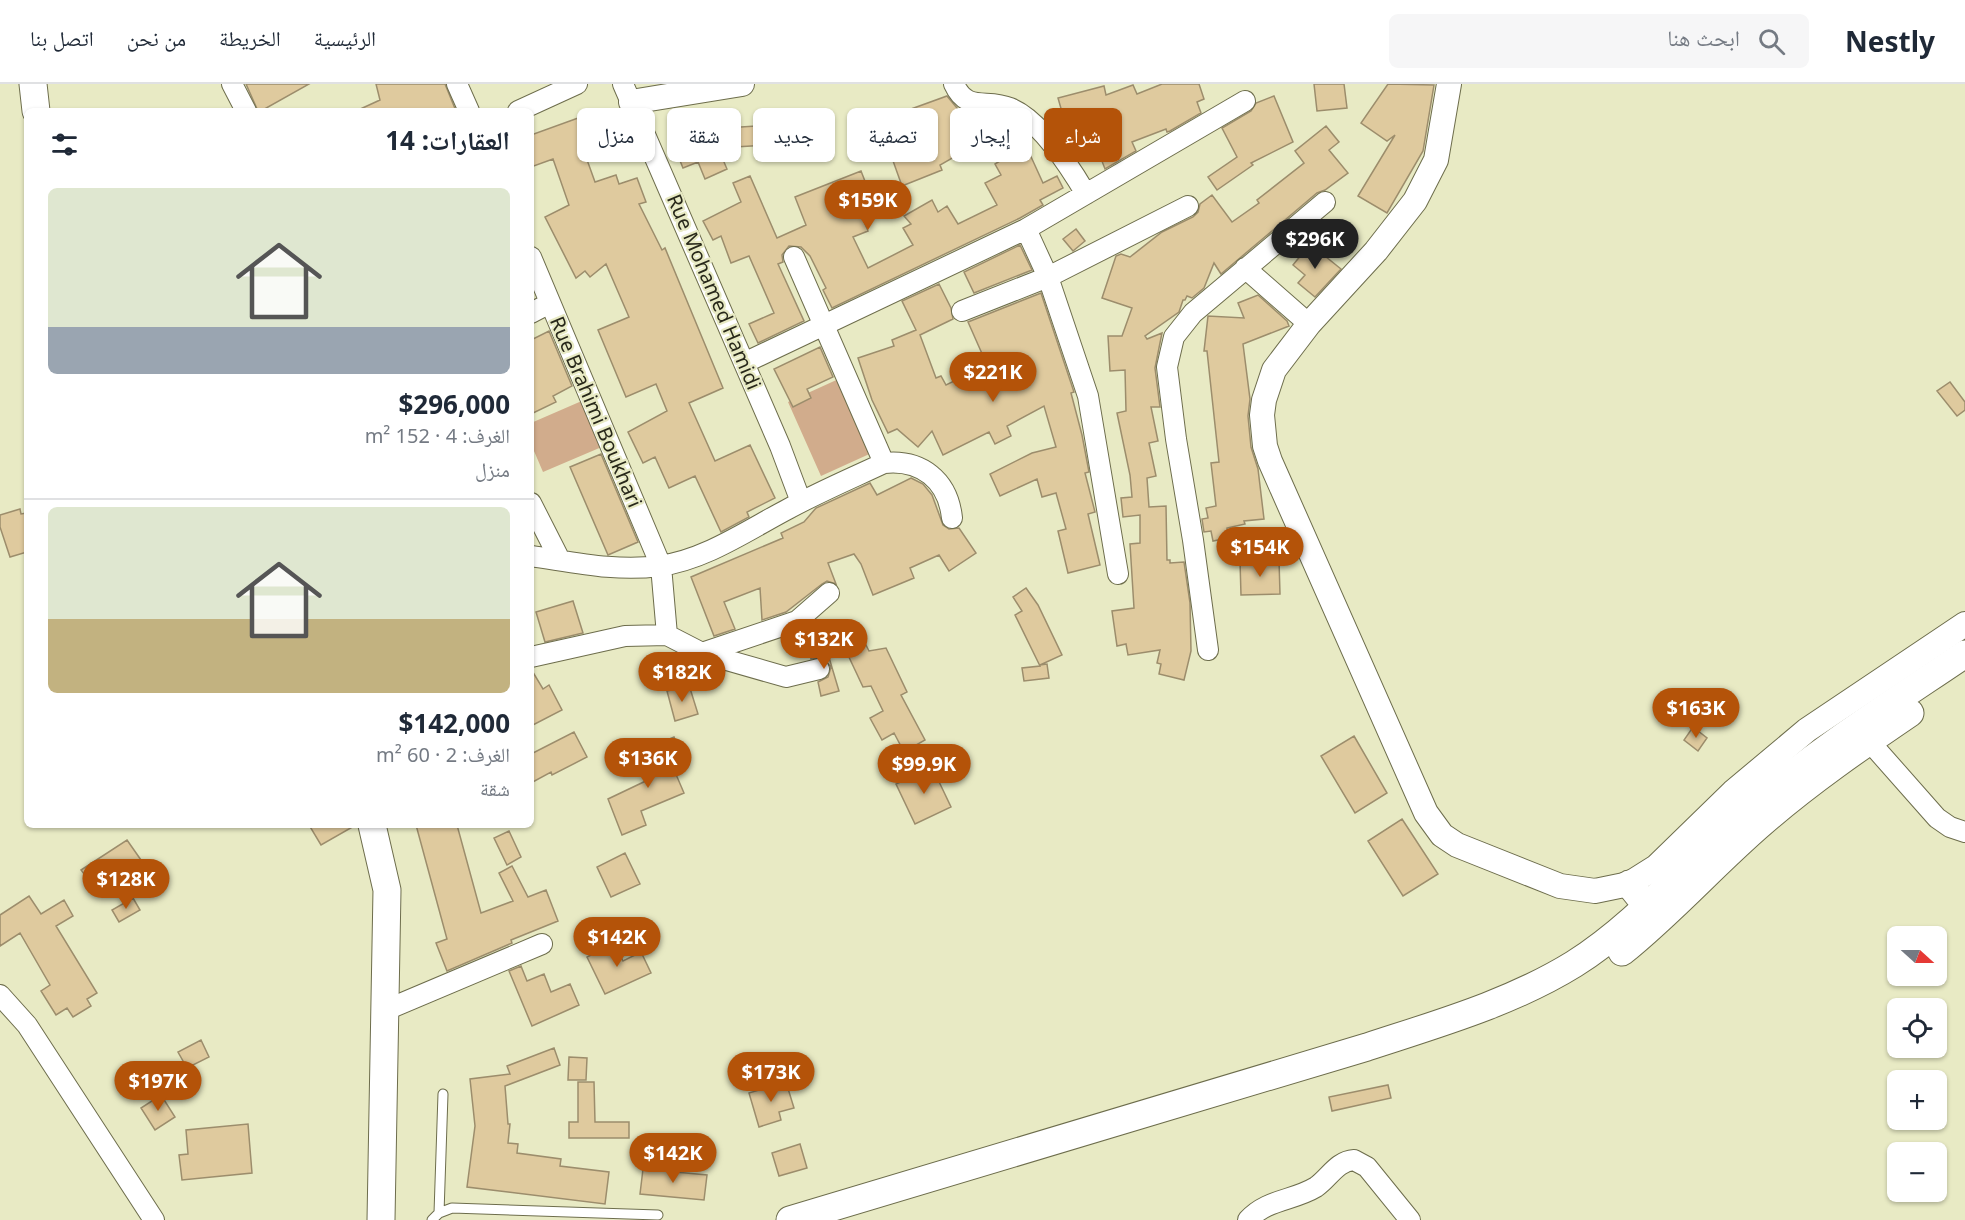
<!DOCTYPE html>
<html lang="ar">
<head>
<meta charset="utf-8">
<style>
  :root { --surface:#fff; --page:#f6f6f7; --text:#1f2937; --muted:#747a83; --line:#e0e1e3; --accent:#b45309 }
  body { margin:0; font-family:"Noto Sans","Noto Naskh Arabic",sans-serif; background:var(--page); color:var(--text); direction:rtl; height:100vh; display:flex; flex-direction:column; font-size:22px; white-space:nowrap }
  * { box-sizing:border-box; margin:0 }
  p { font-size:20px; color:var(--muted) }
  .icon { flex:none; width:33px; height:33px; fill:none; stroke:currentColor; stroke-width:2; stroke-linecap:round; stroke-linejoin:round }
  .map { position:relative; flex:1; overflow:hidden; direction:ltr }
  .panel { position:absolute; left:24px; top:24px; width:510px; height:720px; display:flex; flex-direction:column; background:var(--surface); border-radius:9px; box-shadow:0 2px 4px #0004; direction:rtl }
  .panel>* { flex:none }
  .banner { position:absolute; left:552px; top:24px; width:570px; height:54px; direction:rtl; display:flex; gap:12px }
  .needle { width:39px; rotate:111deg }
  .buttons { position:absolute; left:1887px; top:842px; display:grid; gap:12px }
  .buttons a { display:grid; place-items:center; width:60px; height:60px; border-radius:9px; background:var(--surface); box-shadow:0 2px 4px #0004; font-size:30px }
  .price { position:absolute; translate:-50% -51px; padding:0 14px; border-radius:21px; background:var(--accent); color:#fff; font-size:20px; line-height:39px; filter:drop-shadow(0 2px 3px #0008) }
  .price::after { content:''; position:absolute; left:50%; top:36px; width:18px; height:14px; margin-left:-9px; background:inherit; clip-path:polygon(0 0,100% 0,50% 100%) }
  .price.selected { background:#222; color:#fff }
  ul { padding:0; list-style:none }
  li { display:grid; align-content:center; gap:12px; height:318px; padding:0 24px }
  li+li { border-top:2px solid var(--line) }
  li span { display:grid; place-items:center; height:186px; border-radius:9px; color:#555 }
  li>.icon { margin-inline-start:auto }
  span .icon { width:108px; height:108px; fill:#fffc; stroke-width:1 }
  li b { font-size:26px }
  h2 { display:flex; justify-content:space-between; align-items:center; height:72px; padding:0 24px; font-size:26px }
  .pill { padding:0 21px; border-radius:9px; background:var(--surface); box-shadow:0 2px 4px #0004; font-size:21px; line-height:54px }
  .pill.selected { background:var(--accent); color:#fff }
  header { display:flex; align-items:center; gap:36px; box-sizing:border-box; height:84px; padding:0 30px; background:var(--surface); border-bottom:2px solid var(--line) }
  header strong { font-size:28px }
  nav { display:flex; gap:33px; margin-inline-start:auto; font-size:21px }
  .search { width:420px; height:54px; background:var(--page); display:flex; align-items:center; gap:15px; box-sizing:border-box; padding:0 21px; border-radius:9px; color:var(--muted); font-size:22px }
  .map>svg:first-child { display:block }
</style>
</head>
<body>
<header>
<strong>Nestly</strong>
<div class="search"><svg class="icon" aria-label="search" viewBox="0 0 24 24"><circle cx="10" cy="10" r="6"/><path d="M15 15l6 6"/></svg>ابحث هنا</div>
<nav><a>الرئيسية</a><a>الخريطة</a><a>من نحن</a><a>اتصل بنا</a></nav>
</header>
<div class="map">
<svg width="1965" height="1136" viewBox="0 0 1965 1136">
  <rect width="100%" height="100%" fill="#e8eac4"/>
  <path fill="#d1ac8c" d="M843,293L876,367L821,392L788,318Z
    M584,316L604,362L543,388L531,360V339Z"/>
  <path fill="#dfca9e" stroke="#9c8d6c" stroke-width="1.5" d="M246,0H309L261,27H258Z
    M376,0H445L456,27H356L380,16Z
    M1162,0H1199L1204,15L1197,18L1201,29L1170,47L1167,48L1166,45L1132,58L1136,67L1105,85L1092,51L1078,57L1069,33L1064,35L1058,14L1104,2L1106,11L1133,1L1137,10Z
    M1314,0H1344L1347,24L1317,27Z
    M1388,0L1434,1L1423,67L1387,129L1358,112L1395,51L1387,57L1361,39Z
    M947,12L957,24L964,38L970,34L982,57L940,81L942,86L902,102L892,74L887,76L877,50L893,44L889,33Z
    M1274,12L1293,58L1251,79L1253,81L1217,106L1208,93L1237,73L1222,44L1251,27L1256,19Z
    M603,25L616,62L586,73L595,98L616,91L619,100L637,94L646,118L639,120L662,166L665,164L723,304L689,319L715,377L750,361L775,414L747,428L749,433L721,448L695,392L669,404L655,373L643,379L628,348L667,327L656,300L626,313L598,246L629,233L606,180L590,193L585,187L576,194L545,133L569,121L553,75L531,83V51Z
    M704,31L710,45L830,37L831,57L718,64L727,85L705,95L698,78L683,84L670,52L684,46L680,35Z
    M1006,36L1017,42L1043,99L1057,92L1063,104L1040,116L1043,121L1020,134L832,224L823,206L826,204L810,172L801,163L789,162L782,171L783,178L778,180L804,237L758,259L749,240L774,229L749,172L731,179L721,152L713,156L703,137L741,118L733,99L750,92L777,154L806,141L795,113L861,87L870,110L855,116L868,147L853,153L868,184L913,161L903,144L911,140L904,132L932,116L938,128L947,122L958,140L997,121L985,99L1001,91L995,80L1000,77L993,62L991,43Z
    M1326,42L1339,58L1329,66L1348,89L1325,106L1317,109L1221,190L1214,179L1204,204L1192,214L1187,212L1185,216H1183L1179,228L1145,252L1147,255L1162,249L1155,284L1160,323H1151L1158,357L1149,359L1156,392L1147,394L1149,423L1166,422L1167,476H1170V479L1184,478L1190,519L1191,567L1184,596L1159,590L1161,580L1157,579L1160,566L1128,571L1126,560L1117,562L1112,527L1134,524L1130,460L1140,459V431L1123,433L1121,414L1132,413L1130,391L1117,329L1126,327L1125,286L1110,287L1108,252H1122L1132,224L1102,214L1116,172L1121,170L1130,173L1162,148L1193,133L1198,128L1200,120L1212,111L1232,138L1259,119L1257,116L1304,79L1295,67Z
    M1076,145L1085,157L1073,167L1063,155Z
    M1310,160L1341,185L1315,213L1298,199L1305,191L1293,181Z
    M1020,161L1032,186L974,209L964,188Z
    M939,200L951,224L953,235L920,251L936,294L941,292L946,301L987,281L968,238L1041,209L1074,308L1071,309L1082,351L1089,388L1085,389L1095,428L1088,430L1100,481L1068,489L1058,447L1066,445L1056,409L1042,413L1037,395L1000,412L990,390L1032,369L1056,363L1044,322L1007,342L1011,352L995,360L989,348L943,371L932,347L918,363L897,345L888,349L872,316L858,274L894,262L892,256L916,246L902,217Z
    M1258,211L1287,237L1289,242L1243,260L1250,315L1248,332L1251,363L1258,385L1264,435L1244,437L1245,440L1227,444L1228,454L1213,457L1211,447L1204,448L1202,435L1208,434L1206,424L1216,422L1211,379L1219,378L1207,267H1204L1208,232L1244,234L1238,219Z
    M549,247L572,302L553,312L556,318L531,330V256Z
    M820,263L833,293L807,305L811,314L793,323L774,285Z
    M1950,298L1965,318V326L1957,332L1937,307Z
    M601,370L638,458L608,471L570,383Z
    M911,394L923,400L932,411L943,441L949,445L959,444L976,469L949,487L939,471L910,484L914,494L873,511L861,480L854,470L828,479L836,500L827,497L822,500L786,528L762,536L760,504L724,518L735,545L714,552L691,493L783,454L781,449L804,438L816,424L870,399L877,411Z
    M20,425L21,430L27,429V468L10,473L0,443V431Z
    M1279,476L1280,510L1241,511L1240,477Z
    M1026,504L1038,521L1062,571L1040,581L1047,580L1049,594L1024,597L1022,584L1040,582L1015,531L1022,527L1013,513Z
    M573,517L583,549L545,558L536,528Z
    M861,551L869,567L886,564L907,608L901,611L925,656L904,668L894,649L882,656L870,634L883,627L871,602L863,603L840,554Z
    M825,560L839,607L821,612L818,598L828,593L831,583L823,574L811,575L809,561Z
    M531,585L543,605L549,601L562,626L531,642Z
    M689,601L698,630L675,637L667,607Z
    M1693,643L1707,654L1698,667L1684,656Z
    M574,648L587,673L552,691L551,688L531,699V670Z
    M1354,652L1387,709L1355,729L1321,672Z
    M674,653L680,669L669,674L684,709L641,727L646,741L622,751L608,715L652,694L649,686L654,684L646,665Z
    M932,683L951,723L915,740L896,700Z
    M1402,735L1438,790L1403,812L1368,757Z
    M309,741H356L321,761Z
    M416,741H457L481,829L513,817L499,789L512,782L528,813L546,806L558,837L511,856L512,859L447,887L436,859L447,855Z
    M509,747L521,773L507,781L494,754Z
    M127,756L148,786L150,784L159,797L137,812L119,785L95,804L81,786Z
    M625,769L640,800L611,813L597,783Z
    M29,812L41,830L64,816L73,832L56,842L97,909L87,915L91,922L73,933L67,924L56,931L41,907L50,901L20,849L0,862V831Z
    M133,814L140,826L119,838L112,826Z
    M614,859L623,877L641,868L651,889L605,910L587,873Z
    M521,882L527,897L544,890L551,908L570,900L579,921L532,942L509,887Z
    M201,956L209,973L187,984L178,968Z
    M554,964L560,981L505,1002L508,1040H510L508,1059L518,1060L517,1069L561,1075L560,1082L609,1088L605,1120L467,1103L475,1042L470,995L510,990L507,982Z
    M569,973L587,974L586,996H568Z
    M578,998H594L595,1038H629V1054H569V1038H578Z
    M786,998L794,1024L779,1028L781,1036L759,1043L749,1009Z
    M1388,1001L1391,1014L1332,1027L1329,1013Z
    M161,1011L175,1033L155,1046L141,1024Z
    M248,1040L252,1089L182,1096L179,1071L188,1070L186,1046Z
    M800,1060L807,1084L779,1092L772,1069Z
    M643,1085L707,1091L704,1116L640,1110Z"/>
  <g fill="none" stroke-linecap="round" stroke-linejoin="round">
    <g stroke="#6d6d4c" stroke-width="11">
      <path id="service" d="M439,1129L443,1010
        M432,1136L439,1129L452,1124L658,1131"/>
    </g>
    <g stroke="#6d6d4c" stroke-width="22">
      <path id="minor" d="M232,0L246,27
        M457,0L469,27
        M623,0L780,362L801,418
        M954,0C967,29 986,14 1010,24C1040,36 1070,83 1086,110
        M518,27L577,0
        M1026,145L1048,193L1088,312L1118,490
        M531,173L661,482L667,551
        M794,173L884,379
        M1245,184L1309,240
        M962,227L1048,193L1188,122
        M531,229L550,219
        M744,279L1026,145L1245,17
        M531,419L560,476
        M531,472C573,478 616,488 659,482C705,476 748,446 788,425C819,408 852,394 884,379C921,375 948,396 952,434
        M1208,566L1193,456L1176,355L1167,283L1174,253L1193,229L1325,118
        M702,569L786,593L819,585
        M531,573L625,552L667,551L702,569L797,537L829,509
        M1869,657L1937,734L1950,743L1965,748
        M0,911L27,941L154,1136
        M386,926L542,860
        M1248,1136C1267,1115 1293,1117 1316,1103C1329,1094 1337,1077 1354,1076L1367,1083L1410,1136"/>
    </g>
    <g stroke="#6d6d4c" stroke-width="26">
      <path id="tertiary" d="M1449,0L1436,76L1415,117L1376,167L1309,240L1274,286L1264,316L1262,331L1265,362L1270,377L1426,729L1442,751L1457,761L1560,802L1595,807L1629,800L1656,783L1733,708L1807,646L1965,540
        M631,18L742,0"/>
    </g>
    <g stroke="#6d6d4c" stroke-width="29">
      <path id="secondary" d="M33,0L36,27
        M372,741L387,806L381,1136
        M1629,800L1658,836
        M1622,868C1672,828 1714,780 1763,738C1809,698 1860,663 1910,629
        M790,1136L1367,963C1437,940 1511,919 1574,880C1639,839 1689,777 1747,727C1815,668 1891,620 1965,570"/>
    </g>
    <use href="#service" stroke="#fff" stroke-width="9"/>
    <use href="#minor" stroke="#fff" stroke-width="20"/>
    <use href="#tertiary" stroke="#fff" stroke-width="24"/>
    <use href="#secondary" stroke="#fff" stroke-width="27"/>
  </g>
  <g text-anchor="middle" stroke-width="4.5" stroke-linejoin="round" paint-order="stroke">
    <g font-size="20" fill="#28281a" stroke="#e8eac4">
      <text transform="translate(714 208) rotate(67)" y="7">Rue Mohamed Hamidi</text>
      <text transform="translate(596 328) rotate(67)" y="7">Rue Brahimi Boukhari</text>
    </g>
  </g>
</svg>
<div class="buttons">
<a><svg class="needle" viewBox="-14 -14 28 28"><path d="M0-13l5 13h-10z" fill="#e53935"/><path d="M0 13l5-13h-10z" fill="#747a83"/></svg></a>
<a><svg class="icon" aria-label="locate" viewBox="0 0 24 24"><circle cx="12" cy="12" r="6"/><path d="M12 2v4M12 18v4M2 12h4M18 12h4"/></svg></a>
<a>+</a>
<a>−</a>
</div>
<b class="price" style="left:868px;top:147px">$159K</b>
<b class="price selected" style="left:1315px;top:186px">$296K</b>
<b class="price" style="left:993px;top:319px">$221K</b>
<b class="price" style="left:1260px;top:494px">$154K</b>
<b class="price" style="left:824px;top:586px">$132K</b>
<b class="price" style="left:682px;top:619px">$182K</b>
<b class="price" style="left:1696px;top:655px">$163K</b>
<b class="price" style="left:648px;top:705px">$136K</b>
<b class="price" style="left:924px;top:711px">$99.9K</b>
<b class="price" style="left:126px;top:826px">$128K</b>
<b class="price" style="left:617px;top:884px">$142K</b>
<b class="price" style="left:771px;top:1019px">$173K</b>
<b class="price" style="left:158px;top:1028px">$197K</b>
<b class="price" style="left:673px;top:1100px">$142K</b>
<div class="banner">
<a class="pill selected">شراء</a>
<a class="pill">إيجار</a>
<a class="pill">تصفية</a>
<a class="pill">جديد</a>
<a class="pill">شقة</a>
<a class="pill">منزل</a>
</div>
<section class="panel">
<h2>العقارات: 14<svg class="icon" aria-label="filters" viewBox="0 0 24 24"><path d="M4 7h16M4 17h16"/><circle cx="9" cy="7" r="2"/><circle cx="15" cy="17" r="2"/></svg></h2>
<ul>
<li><span style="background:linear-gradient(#dfe7d0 75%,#9aa5b1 0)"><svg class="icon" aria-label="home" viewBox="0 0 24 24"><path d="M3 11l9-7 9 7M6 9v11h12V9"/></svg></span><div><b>$296,000</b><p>الغرف: 4 · 152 m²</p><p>منزل</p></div></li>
<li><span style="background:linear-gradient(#dfe7d0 60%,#c2b280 0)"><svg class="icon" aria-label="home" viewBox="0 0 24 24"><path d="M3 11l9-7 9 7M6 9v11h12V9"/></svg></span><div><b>$142,000</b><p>الغرف: 2 · 60 m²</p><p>شقة</p></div></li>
</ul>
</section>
</div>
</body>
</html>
